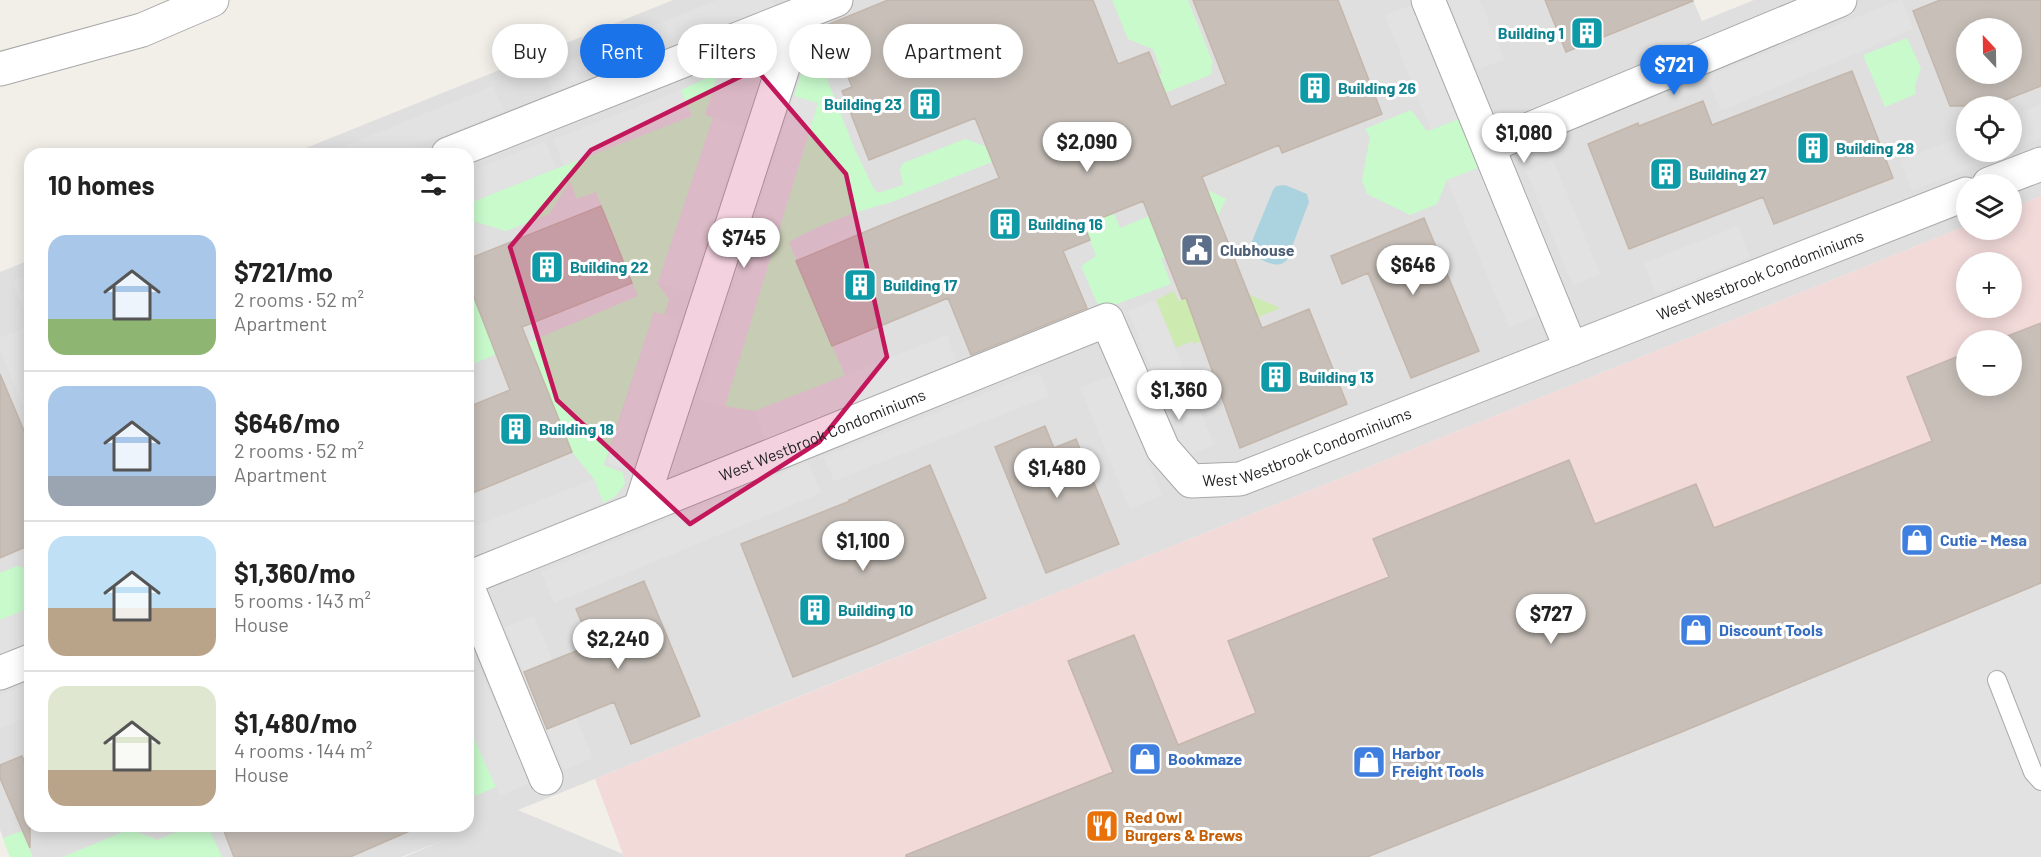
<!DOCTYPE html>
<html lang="en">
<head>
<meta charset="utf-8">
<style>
  :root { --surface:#fff; --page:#f2f2f2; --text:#222; --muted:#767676; --line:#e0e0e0; --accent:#1a73e8 }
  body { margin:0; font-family:Barlow,sans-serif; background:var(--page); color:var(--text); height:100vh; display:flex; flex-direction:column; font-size:22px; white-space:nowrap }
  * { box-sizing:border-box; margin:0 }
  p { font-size:20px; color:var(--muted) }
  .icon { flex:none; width:33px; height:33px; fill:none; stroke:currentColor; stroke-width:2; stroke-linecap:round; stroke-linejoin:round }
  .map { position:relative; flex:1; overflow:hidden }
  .drawer { position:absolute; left:24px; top:148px; width:450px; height:684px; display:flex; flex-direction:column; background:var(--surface); border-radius:18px; box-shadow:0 3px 15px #0003 }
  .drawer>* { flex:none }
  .banner { position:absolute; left:492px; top:24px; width:570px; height:54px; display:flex; gap:12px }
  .needle { width:39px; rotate:338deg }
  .controls { position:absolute; left:1956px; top:18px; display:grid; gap:12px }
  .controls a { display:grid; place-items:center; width:66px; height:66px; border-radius:50%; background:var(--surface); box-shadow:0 3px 15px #0003; font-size:30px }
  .price { position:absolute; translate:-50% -51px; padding:0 14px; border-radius:21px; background:#fff; color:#222; font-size:20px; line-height:39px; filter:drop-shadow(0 2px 3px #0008) }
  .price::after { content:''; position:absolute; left:50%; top:36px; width:18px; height:14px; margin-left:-9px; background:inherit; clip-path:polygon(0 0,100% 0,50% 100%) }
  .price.on { background:var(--accent); color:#fff }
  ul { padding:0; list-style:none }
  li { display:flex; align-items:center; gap:18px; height:150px; padding:0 24px }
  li+li { border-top:2px solid var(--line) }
  li span { display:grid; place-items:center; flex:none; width:168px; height:120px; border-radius:18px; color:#555 }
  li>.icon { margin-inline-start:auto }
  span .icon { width:72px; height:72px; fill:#fffc; stroke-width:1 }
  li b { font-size:26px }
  h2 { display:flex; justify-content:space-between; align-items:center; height:72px; padding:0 24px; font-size:26px }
  .pill { padding:0 21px; border-radius:27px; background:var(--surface); box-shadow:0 3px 15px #0003; font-size:21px; line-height:54px }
  .pill.on { background:var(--accent); color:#fff }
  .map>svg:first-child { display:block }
</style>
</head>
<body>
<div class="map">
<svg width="2041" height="857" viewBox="0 0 2041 857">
  <rect width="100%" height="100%" fill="#f2efe9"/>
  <path fill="#e0dfdf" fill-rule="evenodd" d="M673,0H1693L1702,21L1754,0H2041V196L2012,208V184H1966V226L518,810L623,854L624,857H404L447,839L401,857H10L0,830V272L30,260V826H468V154H291ZM1966,28H2012V74H1966ZM1966,106H2012V152H1966Z"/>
  <path fill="#f2dad9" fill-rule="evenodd" d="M2041,196V857H624L595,779L1966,226V230H2012V208ZM1966,262H2012V308H1966ZM1966,340H2012V386H1966Z"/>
  <path fill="#cdebb0" d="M1223,283L1280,308L1194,344L1193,341L1176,348L1156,300L1174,291L1179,301Z"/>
  <path fill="#c8facc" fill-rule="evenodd" d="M958,0H972L980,20L1006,30L1044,120L1162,73L1153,49L1128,39L1112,0H1188L1213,63L1211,68L1212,74L1096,121L1102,134L1085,142L1120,228L1210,191L1226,199L1218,216L1159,239L1168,260L1161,257L1171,284L1100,310L1081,266L1096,256L1057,155L1049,139L889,203C854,212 821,224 789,242L845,376L755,411L725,406L817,104L794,96L815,30L827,25L839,52L953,6ZM971,24L1016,137L988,147L965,139L903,163L900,169L903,185L878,193L874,189L855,150L827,79Z
    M1907,38L1921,68L1915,86L1916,94L1885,107L1863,55Z
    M718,73L705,115L713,118L657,285L658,284L669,300L664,315L654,312L604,465L623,473L625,484L615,497L603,503L594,479L572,452L529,342L638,296L596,192L577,199L570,181L549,214L506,231L476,222L468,226V203L691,116L681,90Z
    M1411,110L1427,131L1458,119L1478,168L1447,180L1437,204L1410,215L1367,194L1362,180L1370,137L1365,129Z
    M468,282L497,354L473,364L468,349Z
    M17,566L30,569V608L0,620V573Z
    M468,725L496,787L468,799Z
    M191,826L208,827L222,857H63L130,829L157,840Z
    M22,831L33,857H10L3,838Z"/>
  <path fill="#e2e2e2" d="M717,0H773L776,7L554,96L544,70Z
    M1448,0H1480L1504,59L1477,70Z
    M1899,0H1902L1913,29L1721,111L1707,77Z
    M1412,5L1458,119L1431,130L1385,15Z
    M493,86L504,111L396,154H325Z
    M681,90L692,116L564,166L553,139Z
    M794,96L818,103L725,406L699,399Z
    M2041,104V138L2012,150V116Z
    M713,118L743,127L689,292L658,283Z
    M1966,134V152H2009L1912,191L1900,161Z
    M545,141L556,168L468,204V172Z
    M1553,160L1600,274L1573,286L1526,171Z
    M1478,168L1539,315L1509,327L1447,180Z
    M1738,226L1750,257L1656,294L1644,263Z
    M30,273V305L23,308L12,281Z
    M1156,300L1214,445L1186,457L1128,311Z
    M654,312L679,320L631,471L607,463Z
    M24,328L30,342V424L0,349V338Z
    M947,335L957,364L766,440L755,411Z
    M1039,372L1049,396L834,481L824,457Z
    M1112,375L1162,495L1130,509L1080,388Z
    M808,462L821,493L554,603L541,572Z
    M594,479L603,503L468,558V529Z
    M2041,583V857H1364Z
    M30,608V642L0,654V620Z
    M534,616L593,758L564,770L505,627Z
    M468,643L532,782L500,796L468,725Z
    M30,683V716L0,729V695Z"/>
  <path fill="#aad3df" d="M1285,185L1307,194L1309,202L1287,260C1277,271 1262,259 1250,254V246L1273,190L1276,186Z"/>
  <path fill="#c7bfb8" stroke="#c4b6ab" stroke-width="1.5" fill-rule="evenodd" d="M888,0H1093L1118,64L1149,52L1171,107L1226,84L1193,0H1338L1382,114L1282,153L1279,145L1202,177L1262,328L1309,309L1347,404L1240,448L1186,298L1182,299L1143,201L1084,225L1090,240L1063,251L1087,308L971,355L948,298L832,346L796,261L893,220L999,178L975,118L869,160L842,91L852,87L827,25Z
    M1545,0H1692L1693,1L1566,52Z
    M1940,0H2041V86L1990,106H1950L1913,11ZM1966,28H2012V74H1966Z
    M1852,71L1893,178L1774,224L1763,197L1629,249L1588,144L1638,123L1639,126L1703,101L1712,125Z
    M601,206L632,283L522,327L572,452L468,495V407L510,390L468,282V259Z
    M1424,218L1479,351L1411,378L1368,273L1342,284L1331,256Z
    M2041,323V583L1679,733L1367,857H906V855L1113,772L1068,661L1134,635L1178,745L1256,713L1228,641L1389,577L1373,539L1569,460L1595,524L1696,484L1714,528L1932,441L1907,377L1966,353V386H2012V340H1997Z
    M0,374L30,445V545L0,558Z
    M1045,426L1054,448L1076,439L1119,544L1046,573L995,447Z
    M930,465L986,598L877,644L793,677L741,544L850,501L849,500Z
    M644,581L700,716L631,744L614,702L547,729L524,672L591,645L576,609Z
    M22,756L30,775V848L0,778V765Z
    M222,826H421L350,857H234Z"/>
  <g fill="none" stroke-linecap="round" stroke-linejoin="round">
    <g stroke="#a9a9a9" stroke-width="20">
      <path id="service" d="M1997,680L2033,772L2041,781"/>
    </g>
    <g stroke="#a9a9a9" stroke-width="35">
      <g id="minor">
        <path d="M1428,0L1571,349"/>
        <path d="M0,69L142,30L212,0"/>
        <path d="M1489,146L1840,0"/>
        <path d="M448,154L836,0"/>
        <path d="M1989,184L2041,164"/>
        <path d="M640,508L800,15"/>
        <path id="s1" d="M468,578L1107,320L1163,449L1191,481L1240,479L1966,194"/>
        <path d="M468,588L546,778"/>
        <path d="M0,673L30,661"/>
      </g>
    </g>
    <use href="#service" stroke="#fff" stroke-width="18"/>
    <use href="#minor" stroke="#fff" stroke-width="33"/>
  </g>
  <path fill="#c2185b" fill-opacity="0.2" stroke="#c2185b" stroke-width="4.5" stroke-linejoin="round" d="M756,69L846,174L887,357L819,442L690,524L557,400L510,247L591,150Z"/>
  <defs>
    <g id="building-square" transform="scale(1.725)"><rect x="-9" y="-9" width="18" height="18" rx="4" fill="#0f9aa8" stroke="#fff"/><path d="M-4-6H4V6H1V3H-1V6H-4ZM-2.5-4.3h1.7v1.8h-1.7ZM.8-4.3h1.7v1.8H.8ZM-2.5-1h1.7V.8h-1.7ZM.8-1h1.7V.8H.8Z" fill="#fff"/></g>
    <g id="civic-square" transform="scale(1.725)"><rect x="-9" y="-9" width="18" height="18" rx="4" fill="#5c6f8a" stroke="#fff"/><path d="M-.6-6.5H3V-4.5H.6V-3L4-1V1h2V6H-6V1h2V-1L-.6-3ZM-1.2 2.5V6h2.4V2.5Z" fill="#fff"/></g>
    <g id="shop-square" transform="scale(1.725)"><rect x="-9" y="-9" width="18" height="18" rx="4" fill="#3f7fe0" stroke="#fff"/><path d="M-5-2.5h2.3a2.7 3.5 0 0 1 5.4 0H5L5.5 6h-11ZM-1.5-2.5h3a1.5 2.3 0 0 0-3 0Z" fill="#fff"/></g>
    <g id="restaurant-square" transform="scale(1.725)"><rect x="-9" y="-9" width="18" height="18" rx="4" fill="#e8710a" stroke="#fff"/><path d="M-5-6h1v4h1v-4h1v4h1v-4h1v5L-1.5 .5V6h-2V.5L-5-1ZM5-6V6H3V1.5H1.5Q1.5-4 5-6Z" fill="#fff"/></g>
  </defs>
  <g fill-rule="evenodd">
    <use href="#building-square" x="1587" y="33"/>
    <use href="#building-square" x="1315" y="88"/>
    <use href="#building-square" x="925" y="104"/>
    <use href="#building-square" x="1813" y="148"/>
    <use href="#building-square" x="1666" y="174"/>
    <use href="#building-square" x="1005" y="224"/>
    <use href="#civic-square" x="1197" y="250"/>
    <use href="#building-square" x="547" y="267"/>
    <use href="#building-square" x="860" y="285"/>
    <use href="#building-square" x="1276" y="377"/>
    <use href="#building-square" x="516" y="429"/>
    <use href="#shop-square" x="1917" y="540"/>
    <use href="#building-square" x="815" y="610"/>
    <use href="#shop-square" x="1696" y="630"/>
    <use href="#shop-square" x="1145" y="759"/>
    <use href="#shop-square" x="1369" y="762"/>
    <use href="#restaurant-square" x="1102" y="826"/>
  </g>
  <g text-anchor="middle" stroke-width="6" stroke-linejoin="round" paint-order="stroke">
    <g font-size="16" font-weight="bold" fill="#0d838f" stroke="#fff" text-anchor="start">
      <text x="1564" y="39" text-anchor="end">Building 1</text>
      <text x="1338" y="94">Building 26</text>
      <text x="902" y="110" text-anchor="end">Building 23</text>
      <text x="1836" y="154">Building 28</text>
      <text x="1689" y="180">Building 27</text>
      <text x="1028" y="230">Building 16</text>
      <text x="570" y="273">Building 22</text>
      <text x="883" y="291">Building 17</text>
      <text x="1299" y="383">Building 13</text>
      <text x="539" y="435">Building 18</text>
      <text x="838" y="616">Building 10</text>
    </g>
    <g font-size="16" font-weight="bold" fill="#4e5e75" stroke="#fff" text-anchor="start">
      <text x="1220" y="256">Clubhouse</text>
    </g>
    <g font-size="16" fill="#222" stroke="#fff">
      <text dy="6" stroke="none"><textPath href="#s1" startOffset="1480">West Westbrook Condominiums</textPath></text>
      <text dy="6" stroke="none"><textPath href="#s1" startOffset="382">West Westbrook Condominiums</textPath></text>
      <text dy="6" stroke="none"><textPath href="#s1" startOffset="994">West Westbrook Condominiums</textPath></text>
    </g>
    <g font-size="16" font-weight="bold" fill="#366cbe" stroke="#fff" text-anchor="start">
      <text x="1940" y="546">Cutie - Mesa</text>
      <text x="1719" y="636">Discount Tools</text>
      <text x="1392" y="759">Harbor<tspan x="1392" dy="18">Freight Tools</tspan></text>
      <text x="1168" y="765">Bookmaze</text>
    </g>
    <g font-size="16" font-weight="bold" fill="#c56008" stroke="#fff" text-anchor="start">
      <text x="1125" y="823">Red Owl<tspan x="1125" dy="18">Burgers &amp; Brews</tspan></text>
    </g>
  </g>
</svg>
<div class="controls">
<a><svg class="needle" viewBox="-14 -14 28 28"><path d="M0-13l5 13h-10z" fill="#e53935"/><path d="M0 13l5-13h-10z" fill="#767676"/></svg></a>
<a><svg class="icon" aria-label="locate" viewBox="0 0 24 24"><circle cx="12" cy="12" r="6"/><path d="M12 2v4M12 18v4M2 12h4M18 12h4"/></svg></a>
<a><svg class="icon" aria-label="layers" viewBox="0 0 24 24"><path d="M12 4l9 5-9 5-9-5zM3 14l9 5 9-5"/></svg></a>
<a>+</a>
<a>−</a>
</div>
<b class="price on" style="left:1674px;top:96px">$721</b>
<b class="price" style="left:1524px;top:164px">$1,080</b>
<b class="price" style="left:1087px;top:173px">$2,090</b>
<b class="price" style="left:744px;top:269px">$745</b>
<b class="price" style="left:1413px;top:296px">$646</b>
<b class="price" style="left:1179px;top:421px">$1,360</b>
<b class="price" style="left:1057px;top:499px">$1,480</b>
<b class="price" style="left:863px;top:572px">$1,100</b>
<b class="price" style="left:1551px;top:645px">$727</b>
<b class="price" style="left:618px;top:670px">$2,240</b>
<div class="banner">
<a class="pill">Buy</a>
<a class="pill on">Rent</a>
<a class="pill">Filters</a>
<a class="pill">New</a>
<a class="pill">Apartment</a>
</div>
<section class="drawer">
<h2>10 homes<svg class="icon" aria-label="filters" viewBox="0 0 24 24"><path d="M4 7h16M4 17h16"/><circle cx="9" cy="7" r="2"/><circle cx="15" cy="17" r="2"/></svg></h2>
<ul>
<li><span style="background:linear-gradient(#a9c7e8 70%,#8fb573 0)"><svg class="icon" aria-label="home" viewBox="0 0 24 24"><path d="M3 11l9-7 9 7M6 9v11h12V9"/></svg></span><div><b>$721/mo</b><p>2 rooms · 52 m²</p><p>Apartment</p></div></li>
<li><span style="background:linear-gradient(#a9c7e8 75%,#9aa5b1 0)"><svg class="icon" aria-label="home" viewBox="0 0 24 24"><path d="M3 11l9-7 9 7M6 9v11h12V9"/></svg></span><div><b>$646/mo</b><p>2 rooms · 52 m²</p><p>Apartment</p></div></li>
<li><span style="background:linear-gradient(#bfe0f5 60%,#b9a48a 0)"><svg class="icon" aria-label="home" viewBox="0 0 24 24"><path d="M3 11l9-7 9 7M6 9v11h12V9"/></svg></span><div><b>$1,360/mo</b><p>5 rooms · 143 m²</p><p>House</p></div></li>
<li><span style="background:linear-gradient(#dfe7d0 70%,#b9a48a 0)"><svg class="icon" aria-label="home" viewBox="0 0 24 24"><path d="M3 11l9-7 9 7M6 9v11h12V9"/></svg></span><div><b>$1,480/mo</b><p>4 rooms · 144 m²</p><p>House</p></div></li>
</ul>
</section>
</div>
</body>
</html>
